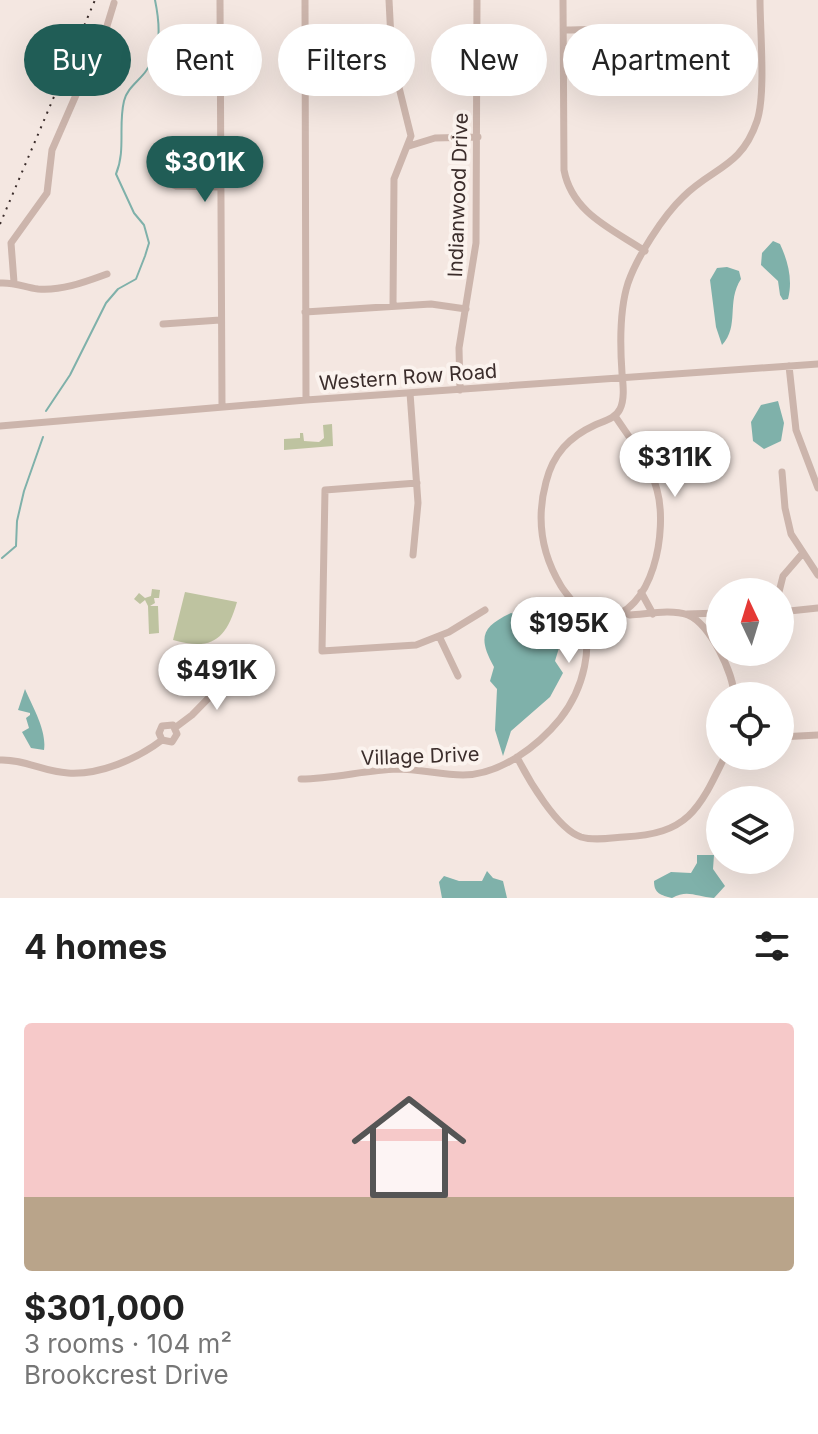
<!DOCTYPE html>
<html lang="en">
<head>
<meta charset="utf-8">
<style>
  :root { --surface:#fff; --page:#f2f2f2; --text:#222; --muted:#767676; --accent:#205d56 }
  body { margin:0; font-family:Inter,sans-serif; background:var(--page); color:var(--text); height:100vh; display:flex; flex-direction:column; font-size:30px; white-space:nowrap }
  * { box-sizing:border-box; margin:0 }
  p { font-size:26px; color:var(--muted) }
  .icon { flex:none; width:44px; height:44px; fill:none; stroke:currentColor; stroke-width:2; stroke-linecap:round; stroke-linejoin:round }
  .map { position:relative; height:898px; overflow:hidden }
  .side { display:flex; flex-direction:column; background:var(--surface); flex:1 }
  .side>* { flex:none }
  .hud { position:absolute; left:24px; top:24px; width:770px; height:72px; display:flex; gap:16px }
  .needle { width:52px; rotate:356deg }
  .tools { position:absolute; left:706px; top:578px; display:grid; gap:16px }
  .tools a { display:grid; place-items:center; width:88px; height:88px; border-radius:50%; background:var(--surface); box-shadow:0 8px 32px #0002; font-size:40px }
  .price { position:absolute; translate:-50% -68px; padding:0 18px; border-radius:28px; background:#fff; color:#222; font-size:26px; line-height:52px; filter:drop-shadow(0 2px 4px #0008) }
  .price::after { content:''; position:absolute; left:50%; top:48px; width:24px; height:18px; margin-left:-12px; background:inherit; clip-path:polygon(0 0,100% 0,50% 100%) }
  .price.current { background:var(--accent); color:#fff }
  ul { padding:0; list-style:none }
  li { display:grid; align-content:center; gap:16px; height:424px; padding:0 24px }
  li span { display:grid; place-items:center; height:248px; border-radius:8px; color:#555 }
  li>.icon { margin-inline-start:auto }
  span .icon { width:144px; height:144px; fill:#fffc; stroke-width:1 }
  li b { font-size:34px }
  h2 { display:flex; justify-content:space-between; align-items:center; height:96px; padding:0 24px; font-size:34px }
  .pill { padding:0 28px; border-radius:36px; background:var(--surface); box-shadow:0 8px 32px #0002; font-size:28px; line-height:72px }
  .pill.current { background:var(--accent); color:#fff }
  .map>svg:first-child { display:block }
</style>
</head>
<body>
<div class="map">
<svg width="818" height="898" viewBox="0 0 818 898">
  <rect width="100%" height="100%" fill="#f4e7e1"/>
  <path fill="#bec3a0" d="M332,424L333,446L284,450V439L300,438V433H303L304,441L319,442L324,438L323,425Z
    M152,589L160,590L159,598H154L155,603L150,606H158L159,633L149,634L148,606L145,600L140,604L134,599L139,593L145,598L151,596Z
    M185,592L237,602C226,640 212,651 173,640Z"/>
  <path fill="#7fb1aa" d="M773,241L780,244C788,261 793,280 788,299L783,300L780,295L778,281L761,265L762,253Z
    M727,267L739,271L741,279C726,302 740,326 722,345L716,327L710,280L717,268Z
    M778,401L784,423L781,441L764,449L753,441L751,422L761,405Z
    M511,613L548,624L551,632L562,638L555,661L563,673L550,697L511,731L503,756L495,730L497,689L490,681L494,667C478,638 481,627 511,613Z
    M25,689C32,706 47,730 44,750L31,748L22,732L29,728L26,718L30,715V713L18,710Z
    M697,855H714L713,869L725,886L714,898C696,897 688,889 672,898C661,895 654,894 654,881L671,872L691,873L697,863Z
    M487,871L493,878L503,881L507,898H442L439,882L444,876L459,881H482Z"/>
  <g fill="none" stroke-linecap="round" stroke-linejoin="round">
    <path stroke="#7fb1aa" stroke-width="2" d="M46,411L70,375L106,303L118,289L136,279L145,256L149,243L144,225L134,213L116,174C126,150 118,126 124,101C127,88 139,81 146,71C162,50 160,24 155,0
      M2,558L16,546L17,521L24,491L43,437"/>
    <path stroke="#ccb5ac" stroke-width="7" d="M220,0L222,407
      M305,0L306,400
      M389,0L392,59L411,136L394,179L393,306
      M563,0L564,170C572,213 612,229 645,251
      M564,30C603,30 629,23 651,62C656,72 660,81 660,92
      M409,146L435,138L478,137
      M162,181L176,186L221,187
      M14,282L11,243L47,193L52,150L76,95L99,52L114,3
      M0,283C14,282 24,287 38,289C62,291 85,282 107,274
      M305,312L431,304L466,309
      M163,324L220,320
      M789,366L796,430L818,488
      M460,390L459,348L476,243L477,0
      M410,393L418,503L413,555
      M0,426L306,400L818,364
      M782,472L785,508L791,534L818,575
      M417,483L325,490L322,651L416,645L449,632L485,610
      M641,592L653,614
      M779,592L783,576L802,554
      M580,612C587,615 594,619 603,618C654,615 668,529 657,490C650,463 630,439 615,416
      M624,612L630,615C648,614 671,609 688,615C710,624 734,674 734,696
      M780,612L818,608
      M687,614L720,613
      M439,636L458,676
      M587,644L607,623L609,617
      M176,727L192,715L235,671
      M780,737L818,735
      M517,757C528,779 557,829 581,837C594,841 610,838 624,837C688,834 699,810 725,756
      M0,760C24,759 44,772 68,773C100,775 137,759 162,740L172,742L177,734L173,725L162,726L159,733L162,740
      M301,779C333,779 365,770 397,769C420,769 441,775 463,775C500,775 538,746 560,719C583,690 596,644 579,611C574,602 566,594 561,586C541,553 536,519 546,482C553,454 569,437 595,425C604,421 616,418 620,409C625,399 623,384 622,373C620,345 619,311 628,283C637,257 663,216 683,197C713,167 741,168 757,121C766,94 760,31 760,0"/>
    <path stroke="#3b2d2b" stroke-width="2" stroke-dasharray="2 6" stroke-linecap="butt" d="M0,224L95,0"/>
  </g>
  <g text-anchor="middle" stroke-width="8" stroke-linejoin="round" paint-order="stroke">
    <g font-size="20" fill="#3b2d2b" stroke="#fbf3ee">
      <text transform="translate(458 195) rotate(-88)" y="7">Indianwood Drive</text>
      <text transform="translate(408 377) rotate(-4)" y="7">Western Row Road</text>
      <text transform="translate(420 756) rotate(-2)" y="7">Village Drive</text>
    </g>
  </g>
</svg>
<div class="tools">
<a><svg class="needle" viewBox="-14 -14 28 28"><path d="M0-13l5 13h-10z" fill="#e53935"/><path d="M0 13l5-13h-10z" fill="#767676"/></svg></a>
<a><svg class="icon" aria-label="locate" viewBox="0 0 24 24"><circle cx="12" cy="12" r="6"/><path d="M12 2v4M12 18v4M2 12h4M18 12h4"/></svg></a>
<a><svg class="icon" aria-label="layers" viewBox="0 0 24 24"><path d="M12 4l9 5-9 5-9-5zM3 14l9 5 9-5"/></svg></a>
</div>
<b class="price current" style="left:205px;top:204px">$301K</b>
<b class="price" style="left:675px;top:499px">$311K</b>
<b class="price" style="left:569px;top:665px">$195K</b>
<b class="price" style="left:217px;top:712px">$491K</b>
<div class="hud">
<a class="pill current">Buy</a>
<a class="pill">Rent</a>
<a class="pill">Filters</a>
<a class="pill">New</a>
<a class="pill">Apartment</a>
</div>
</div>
<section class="side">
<h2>4 homes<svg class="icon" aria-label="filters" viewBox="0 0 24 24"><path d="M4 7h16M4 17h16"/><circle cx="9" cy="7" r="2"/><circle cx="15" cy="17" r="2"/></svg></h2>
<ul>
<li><span style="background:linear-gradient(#f6c9c9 70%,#b9a48a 0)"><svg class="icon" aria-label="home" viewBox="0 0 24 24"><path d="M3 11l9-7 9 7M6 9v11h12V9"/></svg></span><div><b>$301,000</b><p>3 rooms · 104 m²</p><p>Brookcrest Drive</p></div></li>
</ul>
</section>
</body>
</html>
